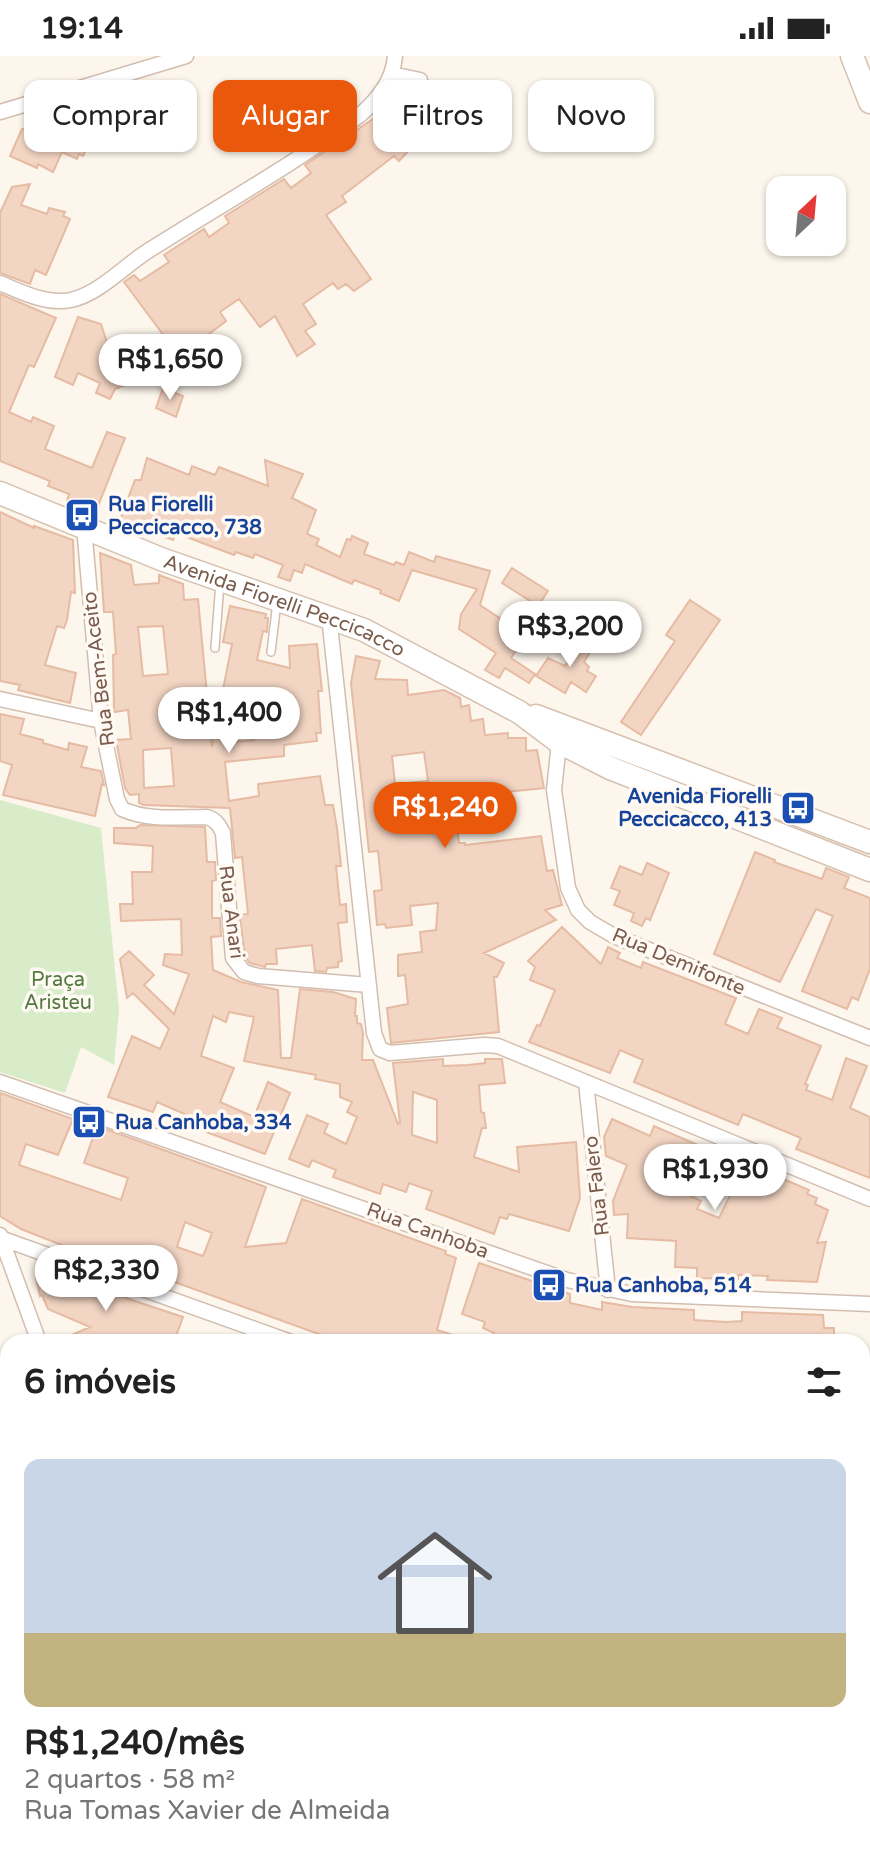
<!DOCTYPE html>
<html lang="pt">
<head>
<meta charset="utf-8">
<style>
  :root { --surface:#fff; --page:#f6f6f6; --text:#222; --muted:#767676; --line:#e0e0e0; --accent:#ea580c }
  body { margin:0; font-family:"Varela Round",sans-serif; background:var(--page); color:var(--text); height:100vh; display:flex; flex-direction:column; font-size:30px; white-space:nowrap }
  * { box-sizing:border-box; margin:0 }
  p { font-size:26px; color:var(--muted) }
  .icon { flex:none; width:44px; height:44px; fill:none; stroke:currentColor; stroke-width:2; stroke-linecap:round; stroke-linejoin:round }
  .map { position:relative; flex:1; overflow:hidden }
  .drawer { position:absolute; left:0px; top:1278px; width:870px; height:538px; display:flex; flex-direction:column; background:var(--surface); border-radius:24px 24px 0 0; box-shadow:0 2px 6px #0004 }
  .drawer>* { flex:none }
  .top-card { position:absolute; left:24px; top:24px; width:822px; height:72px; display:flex; gap:16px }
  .needle { width:52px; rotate:26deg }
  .tools { position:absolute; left:766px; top:120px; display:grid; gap:16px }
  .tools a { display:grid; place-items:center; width:80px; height:80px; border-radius:16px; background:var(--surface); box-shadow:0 2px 6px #0004; font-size:40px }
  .price { position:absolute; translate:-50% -68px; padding:0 18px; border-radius:28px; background:#fff; color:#222; font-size:26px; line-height:52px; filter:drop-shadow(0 2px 4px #0008) }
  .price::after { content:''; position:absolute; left:50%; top:48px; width:24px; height:18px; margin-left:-12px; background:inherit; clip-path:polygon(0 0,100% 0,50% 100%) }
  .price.current { background:var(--accent); color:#fff }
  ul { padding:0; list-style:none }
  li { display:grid; align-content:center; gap:16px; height:424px; padding:0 24px }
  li+li { border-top:2px solid var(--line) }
  li span { display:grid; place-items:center; height:248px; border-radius:16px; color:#555 }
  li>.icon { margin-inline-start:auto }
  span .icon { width:144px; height:144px; fill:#fffc; stroke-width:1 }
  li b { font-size:34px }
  h2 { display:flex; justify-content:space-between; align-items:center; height:96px; padding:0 24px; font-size:34px }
  .pill { padding:0 28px; border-radius:16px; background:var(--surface); box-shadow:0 2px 6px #0004; font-size:28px; line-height:72px }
  .pill.current { background:var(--accent); color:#fff }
  .status { display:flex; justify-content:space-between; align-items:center; height:56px; padding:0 40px; background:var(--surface); direction:ltr }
  .status svg { height:22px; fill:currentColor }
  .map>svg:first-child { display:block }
</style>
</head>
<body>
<div class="status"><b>19:14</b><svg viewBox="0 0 49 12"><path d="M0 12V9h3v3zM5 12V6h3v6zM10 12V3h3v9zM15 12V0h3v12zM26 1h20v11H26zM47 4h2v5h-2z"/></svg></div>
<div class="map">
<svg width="870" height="1815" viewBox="0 0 870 1815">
  <rect width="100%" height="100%" fill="#fdf6ec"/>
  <path fill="#d8ecc9" d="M0,744L101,772L119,954L114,1009L81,991L65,1037L0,1016Z"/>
  <path fill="#f3d5c3" stroke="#e6bba3" stroke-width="2" fill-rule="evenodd" d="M429,28L435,29L433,36L469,47L468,58L475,60L466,79L452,73L443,91L423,79L399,105L394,100L342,140L346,146L326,159L371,223L354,235L346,228L338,233L333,227L303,248L316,268L305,275L315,288L297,300L275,260L260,271L239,243L220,256L226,265L188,294L178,283L170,288L124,226L134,219L140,225L169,206L164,199L204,173L209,181L229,167L225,160L284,123L291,132L311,117L305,109L392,50L401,30L422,34Z
    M115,33L83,100L79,98L77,103L62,96L53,116L38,108L37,112L10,100L22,73L37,76L48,52Z
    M30,128L21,149L47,158L49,152L65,156L63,160L70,163L46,219L35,214L30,228L0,217V157L12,131Z
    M0,238L56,262L34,311L29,309L9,356L31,366L33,361L54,370L45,393L92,412L107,376L125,382L96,455L67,445L69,438L48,430L50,425L0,405Z
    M78,261L101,268L109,293L129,287L140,323L115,333L110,343L96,337L100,327L78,317L73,329L55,321Z
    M163,332L183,340L176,361L156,352Z
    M147,402L189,419L192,410L215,419L219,411L268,430L265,404L303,418L292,442L316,454L307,478L319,483L316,489L340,501L347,483L351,484L352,480L368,487L364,498L394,509L396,506L404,509L409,496L434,506L436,500L490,515L480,549L513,571L522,557L548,571L539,587L526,580L511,602L535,618L529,627L505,612L499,622L485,614L496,597L459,573L461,558L477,533L412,514L399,545L380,537L381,534L354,524L352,528L305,508L302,517L294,514L290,525L278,521L283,509L255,498L253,502L236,496L234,499L176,477L173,484L120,464L135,424H141Z
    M0,456L34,472V470L73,484L75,537L71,536L67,564L64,572L57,570L45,609L76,617L70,647L18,634L20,629L0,625Z
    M100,497L131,509L134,529L159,527V519L183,528L184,544L198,543L212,691L218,660L226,687L254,684L251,656L219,654L232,588L223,586L230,550L266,558L265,562H268L267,576L263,575L257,604L290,612L289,590L317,588L322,635H318L321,677H316L317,685L284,689V700L225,706L229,745L259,740L258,728L320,720L325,749H333L337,772L341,810H336L340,849L346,848L347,866L338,867L342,905L338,906V911L327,912L326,916L315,915L312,889L276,893L277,908H266L265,911L250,907L245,901L240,862V859L248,858L242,801L235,802L230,752L144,749L139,747V738L130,739L125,732L116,684L131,683L128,654L114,656L113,599L116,598L113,556H104ZM163,570L168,618L143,620L138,571ZM171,692L174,730L144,732L143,694Z
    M512,512L548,535L538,550L502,527Z
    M690,544L720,564L641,679L621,666L675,585L666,579Z
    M584,579L596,586L584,606L589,611L587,615L596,620L586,636L571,626L565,637L536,620L548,602L565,610Z
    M356,600L380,605L375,623L407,624L408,639L444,634L460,642L461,651L469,649L471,665L483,663L485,679L508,677V682H526V695L537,694L544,732L468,740L469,748L454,750L459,787H465V789L541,780L547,815L553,814L562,849L545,854L556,864L484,897L504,907L497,921H494L499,976L391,987L387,952L408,948L405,919L398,920V899L422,896L420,876L436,874L438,847L410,850L412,869L386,872L385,868L377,869L374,835L382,834L378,795L369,796L351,627ZM424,696L428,725L395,728L392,700Z
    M0,658L24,663L20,678L43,684V687L68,694L69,687L87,691L81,711L101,715L104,729L102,728L95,760L3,739L12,709L0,705Z
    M140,769L205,771L207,806H215L216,824L212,825V862H220L221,880L211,881L213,914L241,926L278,934L281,1002H291L300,933L333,936L356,943L355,960H357V967L361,968L363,977L362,1004H373L398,1068L400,1067L393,1007L443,1003V1010L468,1009L485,1007V1003H502L505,1027L479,1029L481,1056L484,1057L486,1072H482L474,1101L519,1116L517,1091L576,1086L580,1142L569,1175L509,1158L507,1163L500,1161L494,1178L426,1153L432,1135L409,1127L406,1136L383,1128L380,1138L333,1121L336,1114L312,1104L309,1111L289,1103L307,1059L328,1068L324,1077L346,1088L357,1061L347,1056L352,1046L340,1041V1028L315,1023L316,1019L244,1005L254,961L229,956L226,966L213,960L201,1000L234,1012L220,1046L254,1061L268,1026L290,1037L265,1098L198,1073L201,1065L157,1046L153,1056L108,1041L132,980L160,993L169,973L133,937L127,942L120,903L129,895L154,919L144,929L174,958L189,918L163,909L165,898L182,899L181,863L121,865L120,848H133L132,816H152L153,790L114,787V772H136ZM413,1036L437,1044V1087L412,1079Z
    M755,796L775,804L774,806L822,823L826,812L849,821L844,832L870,842V913L858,944L852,941L847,953L802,935L833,860L816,853L780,926L714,898Z
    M647,807L669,817L650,864L646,862L642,870L631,865L634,857L614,849L620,835L611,832L620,810L642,819Z
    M562,871L601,908L608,891L620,897L617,902L641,912L643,906L736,942L725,968L748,978L759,953L782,962L777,972L821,990L805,1028L808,1029L806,1034L832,1044L846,1002L867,1010L850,1052L870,1061V1122L796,1093L801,1082L743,1058L738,1069L634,1026L643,1004L620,994L610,1017L529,986L537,969L540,970L555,934L530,924L535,911L528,905Z
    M0,1037L73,1063L58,1099L26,1088L19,1109L121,1144L128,1122L84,1107L97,1070L266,1131L245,1191L286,1187L302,1143L446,1195L445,1198L456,1202L437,1274L466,1283V1286H350L328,1279L327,1281L169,1224L92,1201L21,1173L0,1160ZM185,1166L212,1177L203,1200L177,1191Z
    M612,1063L650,1080L654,1070L698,1089L693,1100L705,1104L691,1140L701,1145L697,1153L719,1162L746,1107L809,1134L807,1138L817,1142L815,1148L828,1154L817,1187L826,1186L817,1226L767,1224L768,1220L738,1219V1223L697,1222V1212L675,1211L676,1185L627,1182L628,1158L614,1159L613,1145L627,1109L606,1100L604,1081Z
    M479,1207L570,1238V1247L602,1254V1246L632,1251L694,1254V1264L726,1266L742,1265V1256L823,1259L824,1272H834V1286H492L494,1277L483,1272L485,1266L462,1258Z
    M44,1215L183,1261L174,1286H56L90,1271L48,1253L42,1239L40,1240L36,1222Z"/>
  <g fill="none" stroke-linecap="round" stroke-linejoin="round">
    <g stroke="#d1beb0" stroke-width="10">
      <path id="service" d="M215,592L220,526
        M271,596L277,546
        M0,1717L8,1712"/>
    </g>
    <g stroke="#d1beb0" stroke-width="17">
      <path id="minor" d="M392,18L420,24
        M0,56L186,0
        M0,227C21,236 47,249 71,244C99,238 124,210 148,195C219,150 293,109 360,59C378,43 393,25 395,0
        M84,471L101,665L117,743L122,753C148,765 178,761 207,761C216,764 219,769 223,777L233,902L244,916L258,920L369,929
        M329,560L374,977L380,993L390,997L484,989L498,990L870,1143
        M0,643L101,665
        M560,678L554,734L568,832L578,854L590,866L614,880L870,982
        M0,1026L567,1224L632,1238L870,1248
        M586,1026L608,1234
        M0,1179L39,1286
        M3,1183L291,1286
        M0,1341L8,1337
        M862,1387L870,1343
        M0,1596L8,1615
        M862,1605L870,1613
        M862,1674L870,1675
        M88,1808L91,1815
        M254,1808L256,1815
        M420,1808L423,1815
        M586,1808L589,1815"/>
    </g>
    <g stroke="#d6c0b0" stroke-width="25">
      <g id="secondary">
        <path d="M852,0L870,46"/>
        <path id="s1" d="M0,437L161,503L364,574L519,656L559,686L610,712L870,814"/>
        <path d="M536,660L870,786"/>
      </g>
    </g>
    <use href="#service" stroke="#fff" stroke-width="7"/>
    <use href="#minor" stroke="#fff" stroke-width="14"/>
    <use href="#secondary" stroke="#fff" stroke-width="22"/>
  </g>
  <defs>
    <g id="bus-square" transform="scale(1.8)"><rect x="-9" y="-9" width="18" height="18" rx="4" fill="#1a4fb4" stroke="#fffaf3"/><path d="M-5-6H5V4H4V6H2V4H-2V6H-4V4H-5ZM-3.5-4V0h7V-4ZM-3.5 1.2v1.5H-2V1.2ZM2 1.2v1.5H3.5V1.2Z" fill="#fff"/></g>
  </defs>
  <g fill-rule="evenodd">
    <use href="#bus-square" x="82" y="459"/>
    <use href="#bus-square" x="798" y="752"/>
    <use href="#bus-square" x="89" y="1066"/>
    <use href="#bus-square" x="549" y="1229"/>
  </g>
  <g text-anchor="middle" stroke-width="7" stroke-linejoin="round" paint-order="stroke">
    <g font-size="20" font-weight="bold" fill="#164399" stroke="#fffaf3" text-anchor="start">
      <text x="108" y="455">Rua Fiorelli<tspan x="108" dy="23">Peccicacco, 738</tspan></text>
      <text x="772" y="747" text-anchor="end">Avenida Fiorelli<tspan x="772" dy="23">Peccicacco, 413</tspan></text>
      <text x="115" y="1073">Rua Canhoba, 334</text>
      <text x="575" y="1236">Rua Canhoba, 514</text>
    </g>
    <g font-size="20" fill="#7a5c4d" stroke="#fffaf3">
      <text dy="7" stroke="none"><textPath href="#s1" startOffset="306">Avenida Fiorelli Peccicacco</textPath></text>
      <text transform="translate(98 613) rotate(-97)" y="7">Rua Bem-Aceito</text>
      <text transform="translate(232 856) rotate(83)" y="7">Rua Anari</text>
      <text transform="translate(679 905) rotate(23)" y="7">Rua Demifonte</text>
      <text transform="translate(596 1130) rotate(-97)" y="7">Rua Falero</text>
      <text transform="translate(428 1174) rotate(20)" y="7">Rua Canhoba</text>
    </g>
    <g font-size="20" fill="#537a41" stroke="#fffaf3">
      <text x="58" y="930">Praça<tspan x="58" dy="23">Aristeu</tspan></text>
    </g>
  </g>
</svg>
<div class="tools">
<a><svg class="needle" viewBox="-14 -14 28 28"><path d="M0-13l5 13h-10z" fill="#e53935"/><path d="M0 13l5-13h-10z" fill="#767676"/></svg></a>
</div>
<b class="price" style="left:170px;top:346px">R$1,650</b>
<b class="price" style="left:570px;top:613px">R$3,200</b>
<b class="price" style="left:229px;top:699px">R$1,400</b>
<b class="price current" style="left:445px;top:794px">R$1,240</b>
<b class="price" style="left:715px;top:1156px">R$1,930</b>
<b class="price" style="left:106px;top:1257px">R$2,330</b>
<div class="top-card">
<a class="pill">Comprar</a>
<a class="pill current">Alugar</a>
<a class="pill">Filtros</a>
<a class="pill">Novo</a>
</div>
<section class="drawer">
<h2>6 imóveis<svg class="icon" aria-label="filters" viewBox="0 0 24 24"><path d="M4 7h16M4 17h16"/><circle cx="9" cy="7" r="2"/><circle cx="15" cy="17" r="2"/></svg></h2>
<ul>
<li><span style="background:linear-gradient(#c9d6e8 70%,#c2b280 0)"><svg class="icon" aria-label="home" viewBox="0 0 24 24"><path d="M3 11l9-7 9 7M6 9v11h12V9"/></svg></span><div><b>R$1,240/mês</b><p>2 quartos · 58 m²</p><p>Rua Tomas Xavier de Almeida</p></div></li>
</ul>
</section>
</div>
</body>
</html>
